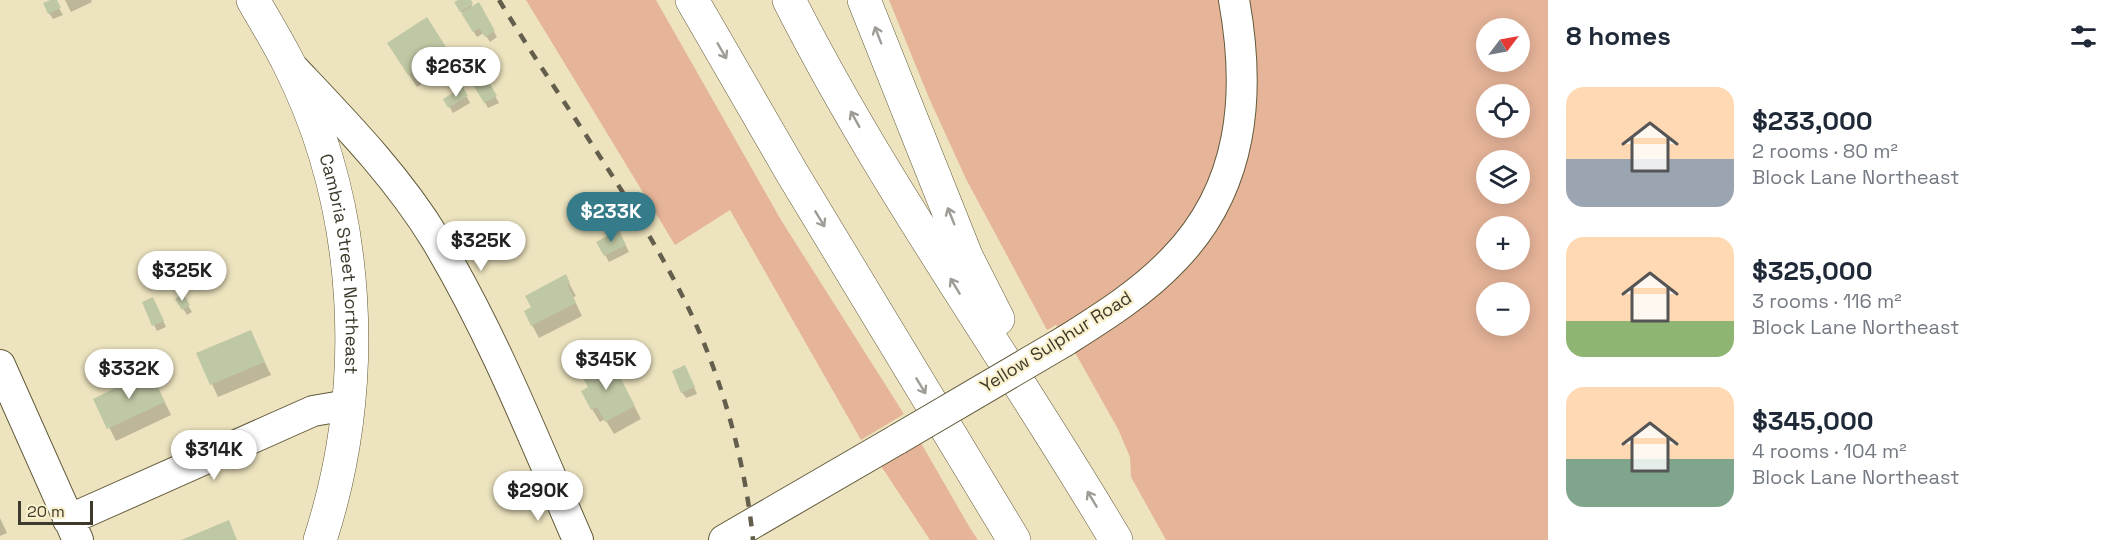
<!DOCTYPE html>
<html lang="en">
<head>
<meta charset="utf-8">
<style>
  :root { --surface:#fff; --page:#f2f2f3; --text:#1f2937; --muted:#747a83; --accent:#367b89 }
  body { margin:0; font-family:"Space Grotesk",sans-serif; background:var(--page); color:var(--text); height:100vh; display:flex; flex-direction:column; font-size:22px; white-space:nowrap }
  * { box-sizing:border-box; margin:0 }
  p { font-size:20px; color:var(--muted) }
  .icon { flex:none; width:33px; height:33px; fill:none; stroke:currentColor; stroke-width:2; stroke-linecap:round; stroke-linejoin:round }
  .map { position:relative; flex:1; overflow:hidden }
  .details { display:flex; flex-direction:column; background:var(--surface); width:570px }
  .details>* { flex:none }
  .needle { width:39px; rotate:58deg }
  .tools { position:absolute; left:1476px; top:18px; display:grid; gap:12px }
  .tools a { display:grid; place-items:center; width:54px; height:54px; border-radius:50%; background:var(--surface); box-shadow:0 3px 15px #0003; font-size:30px }
  .scale { position:absolute; left:18px; bottom:15px; width:75px; box-sizing:border-box; padding-left:6px; border:3px solid #3d392b; border-top:0; font-size:16px; line-height:21px; white-space:nowrap; color:#3d392b; -webkit-text-stroke:4px #faf1cc; paint-order:stroke }
  .price { position:absolute; translate:-50% -51px; padding:0 14px; border-radius:21px; background:#fff; color:#222; font-size:20px; line-height:39px; filter:drop-shadow(0 2px 3px #0008) }
  .price::after { content:''; position:absolute; left:50%; top:36px; width:18px; height:14px; margin-left:-9px; background:inherit; clip-path:polygon(0 0,100% 0,50% 100%) }
  .price.on { background:var(--accent); color:#fff }
  ul { padding:0; list-style:none }
  li { display:flex; align-items:center; gap:18px; height:150px; padding:0 18px }
  li span { display:grid; place-items:center; flex:none; width:168px; height:120px; border-radius:18px; color:#555 }
  li>.icon { margin-inline-start:auto }
  span .icon { width:72px; height:72px; fill:#fffc; stroke-width:1 }
  li b { font-size:26px }
  h2 { display:flex; justify-content:space-between; align-items:center; height:72px; padding:0 18px; font-size:26px }
  main { display:flex; flex:1; min-height:0 }
  .map>svg:first-child { display:block }
</style>
</head>
<body>
<main>
<div class="map">
<svg width="1548" height="540" viewBox="0 0 1548 540">
  <rect width="100%" height="100%" fill="#ede4bf"/>
  <path fill="#e6b499" fill-rule="evenodd" d="M526,0H656L781,220L904,414L861,440L730,210L675,245Z
    M889,0H1222L1232,61L1227,137L1197,210L1170,244L1140,273L1060,330L1056,325L1047,330L966,179L929,98Z
    M1247,0H1548V540H1166L1131,477L1130,457L1118,429L1073,349L1242,173C1262,112 1260,62 1247,0ZM1486,28H1520V62H1486ZM1486,94H1520V128H1486ZM1486,160H1520V194H1486ZM1486,226H1520V260H1486ZM1486,292H1520V326H1486Z
    M921,443L970,528L978,540H930L881,466Z"/>
  <path fill="#0003" d="M54,0L63,15L53,19L49,13Z
    M65,0H91L92,2L71,12Z
    M461,0H469L473,8L478,5L497,37L490,42L484,33L477,37L456,3Z
    M447,50L454,63L417,87L396,56Z
    M484,76L499,103L488,108L473,81Z
    M463,89L470,103L453,113L445,99Z
    M622,238L629,252L609,262L598,242Z
    M565,276L576,296L573,297L582,316L539,338L532,325Z
    M182,296L192,312L187,315L177,299Z
    M156,305L166,327L157,331L154,325Z
    M250,332L271,375L218,397L198,354Z
    M617,373L641,419L614,434L605,419L600,422L592,409L590,388Z
    M688,373L697,394L686,398L682,392Z
    M157,386L171,415L116,441L95,399Z
    M0,518L7,533L0,536Z"/>
  <path fill="#bfc8a4" d="M50,0H57L61,8L48,14L43,3Z
    M458,0H471L473,4L460,12L454,2Z
    M479,2L495,31L485,37L479,28L473,32L461,13Z
    M427,17L448,50L408,75L387,43Z
    M484,74L497,96L484,103L471,81Z
    M463,87L468,96L448,108L443,99Z
    M619,230L626,245L604,256L596,242Z
    M566,274L570,283L567,284L576,303L531,326L524,311L531,307L525,296Z
    M183,294L190,305L182,310L175,299Z
    M153,297L164,321L152,326L142,302Z
    M251,330L265,362L210,385L196,353Z
    M610,358L635,406L605,422L597,407L591,410L581,391L588,387L580,373Z
    M685,365L695,387L681,393L672,371Z
    M150,371L165,402L107,429L93,399Z
    M229,520L237,540H181Z"/>
  <g fill="none" stroke-linecap="round" stroke-linejoin="round">
    <g stroke="#625a3a" stroke-width="32">
      <path id="minor" d="M294,69C345,123 397,176 436,240C493,335 534,439 578,540
        M1065,341C1103,317 1143,292 1174,259C1244,187 1251,94 1234,0
        M0,365L78,540
        M68,520L313,411L348,405
        M724,540L898,439"/>
    </g>
    <g stroke="#625a3a" stroke-width="34">
      <g id="major">
        <path id="s1" d="M253,0C265,21 278,42 289,64C362,209 370,386 320,540"/>
      </g>
    </g>
    <g stroke="#625a3a" stroke-width="34">
      <path id="highway" d="M692,0L792,173L1014,540
        M789,0C884,188 1009,359 1116,540
        M864,0L967,258L998,319"/>
    </g>
    <use href="#minor" stroke="#fff" stroke-width="30"/>
    <use href="#major" stroke="#fff" stroke-width="33"/>
    <use href="#highway" stroke="#fff" stroke-width="33"/>
    <path stroke="#645f4c" stroke-width="4.5" stroke-dasharray="10 10" stroke-linecap="butt" d="M499,0C560,101 632,196 685,301C721,374 745,459 753,540"/>
    <g stroke="#625a3a" stroke-width="32" stroke-linecap="butt">
      <path id="minor-bridge" d="M898,439L1065,341"/>
    </g>
    <use href="#minor-bridge" stroke="#fff" stroke-width="30"/>
  </g>
  <defs><path id="oneway-shaft" d="M-6 0H5M1.5-3L5.5 0L1.5 3" fill="none" stroke-width="1.6" stroke-linecap="round" stroke-linejoin="round" transform="scale(1.5)"/></defs>
  <g stroke="#9e9c95">
    <use href="#oneway-shaft" transform="translate(878 35) rotate(-111)"/>
    <use href="#oneway-shaft" transform="translate(722 51) rotate(60)"/>
    <use href="#oneway-shaft" transform="translate(855 119) rotate(-119)"/>
    <use href="#oneway-shaft" transform="translate(951 216) rotate(-112)"/>
    <use href="#oneway-shaft" transform="translate(820 219) rotate(59)"/>
    <use href="#oneway-shaft" transform="translate(955 286) rotate(-121)"/>
    <use href="#oneway-shaft" transform="translate(921 386) rotate(59)"/>
    <use href="#oneway-shaft" transform="translate(1092 499) rotate(-121)"/>
  </g>
  <g text-anchor="middle" stroke-width="4.5" stroke-linejoin="round" paint-order="stroke">
    <g font-size="18" fill="#3d392b" stroke="#faf1cc">
      <text dy="6" stroke="none"><textPath href="#s1" startOffset="282">Cambria Street Northeast</textPath></text>
      <text transform="translate(1056 342) rotate(-32)" y="6">Yellow Sulphur Road</text>
    </g>
  </g>
</svg>
<div class="tools">
<a><svg class="needle" viewBox="-14 -14 28 28"><path d="M0-13l5 13h-10z" fill="#e53935"/><path d="M0 13l5-13h-10z" fill="#747a83"/></svg></a>
<a><svg class="icon" aria-label="locate" viewBox="0 0 24 24"><circle cx="12" cy="12" r="6"/><path d="M12 2v4M12 18v4M2 12h4M18 12h4"/></svg></a>
<a><svg class="icon" aria-label="layers" viewBox="0 0 24 24"><path d="M12 4l9 5-9 5-9-5zM3 14l9 5 9-5"/></svg></a>
<a>+</a>
<a>−</a>
</div>
<div class="scale">20 m</div>
<b class="price" style="left:456px;top:98px">$263K</b>
<b class="price on" style="left:611px;top:243px">$233K</b>
<b class="price" style="left:481px;top:272px">$325K</b>
<b class="price" style="left:182px;top:302px">$325K</b>
<b class="price" style="left:606px;top:391px">$345K</b>
<b class="price" style="left:129px;top:400px">$332K</b>
<b class="price" style="left:214px;top:481px">$314K</b>
<b class="price" style="left:538px;top:522px">$290K</b>
</div>
<section class="details">
<h2>8 homes<svg class="icon" aria-label="filters" viewBox="0 0 24 24"><path d="M4 7h16M4 17h16"/><circle cx="9" cy="7" r="2"/><circle cx="15" cy="17" r="2"/></svg></h2>
<ul>
<li><span style="background:linear-gradient(#ffd9b3 60%,#9aa5b1 0)"><svg class="icon" aria-label="home" viewBox="0 0 24 24"><path d="M3 11l9-7 9 7M6 9v11h12V9"/></svg></span><div><b>$233,000</b><p>2 rooms · 80 m²</p><p>Block Lane Northeast</p></div></li>
<li><span style="background:linear-gradient(#ffd9b3 70%,#8fb573 0)"><svg class="icon" aria-label="home" viewBox="0 0 24 24"><path d="M3 11l9-7 9 7M6 9v11h12V9"/></svg></span><div><b>$325,000</b><p>3 rooms · 116 m²</p><p>Block Lane Northeast</p></div></li>
<li><span style="background:linear-gradient(#ffd9b3 60%,#7fa58c 0)"><svg class="icon" aria-label="home" viewBox="0 0 24 24"><path d="M3 11l9-7 9 7M6 9v11h12V9"/></svg></span><div><b>$345,000</b><p>4 rooms · 104 m²</p><p>Block Lane Northeast</p></div></li>
</ul>
</section>
</main>
</body>
</html>
